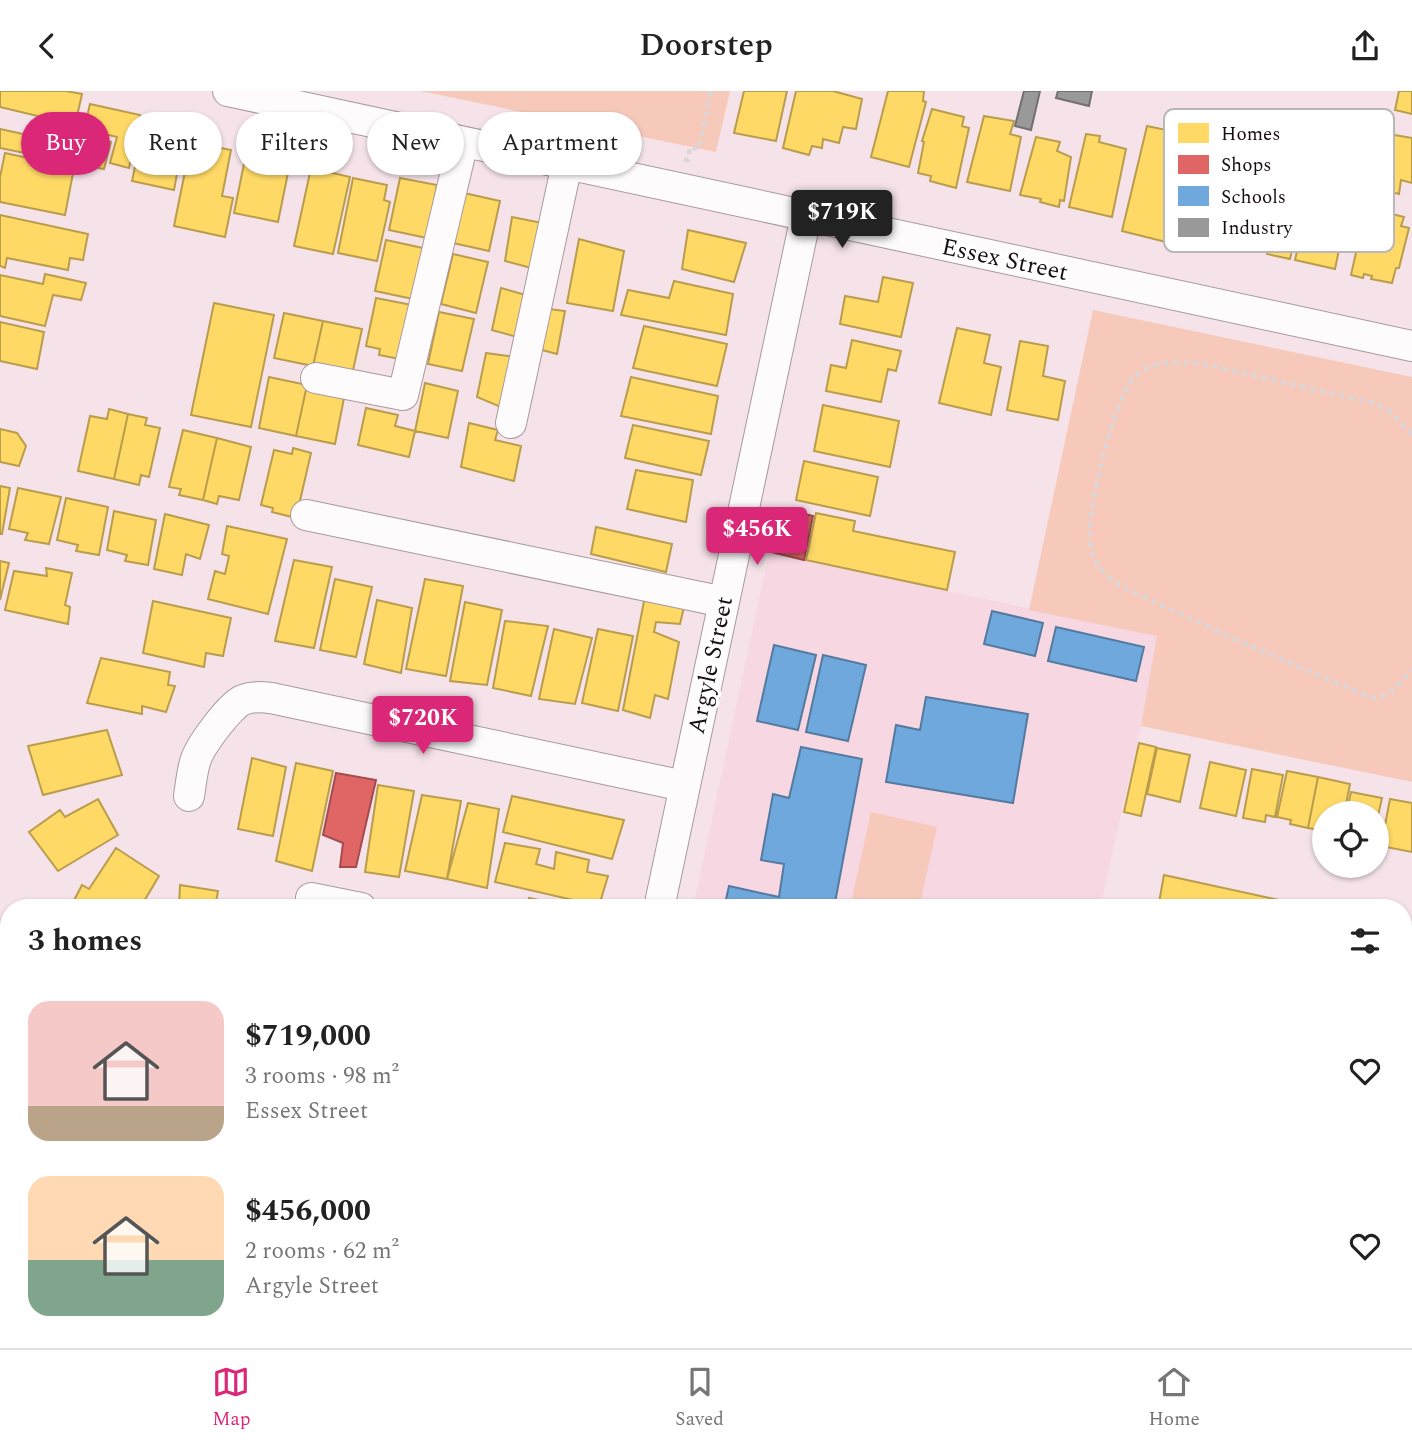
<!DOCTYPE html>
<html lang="en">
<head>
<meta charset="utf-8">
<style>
  :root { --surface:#fff; --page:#f2f2f2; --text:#222; --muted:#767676; --line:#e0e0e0; --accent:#db2777 }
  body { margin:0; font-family:Spectral,serif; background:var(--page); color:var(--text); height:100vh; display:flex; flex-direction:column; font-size:26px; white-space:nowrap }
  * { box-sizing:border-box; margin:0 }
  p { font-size:23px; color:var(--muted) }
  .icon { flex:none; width:38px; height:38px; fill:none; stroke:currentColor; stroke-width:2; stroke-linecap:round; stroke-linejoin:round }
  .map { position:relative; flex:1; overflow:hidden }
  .sheet { position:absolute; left:0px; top:808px; width:1412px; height:450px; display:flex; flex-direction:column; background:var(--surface); border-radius:28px 28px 0 0; box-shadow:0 2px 5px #0004 }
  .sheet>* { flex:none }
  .guide { position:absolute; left:21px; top:21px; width:700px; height:63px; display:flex; gap:14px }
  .fabs { position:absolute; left:1312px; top:710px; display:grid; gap:14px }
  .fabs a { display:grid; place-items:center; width:77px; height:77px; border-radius:50%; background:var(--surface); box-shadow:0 2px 5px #0004; font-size:35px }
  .price { position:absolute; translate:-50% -60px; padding:0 16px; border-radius:7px; background:var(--accent); color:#fff; font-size:23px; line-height:46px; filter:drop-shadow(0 2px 4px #0008) }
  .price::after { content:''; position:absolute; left:50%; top:42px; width:21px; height:16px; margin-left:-10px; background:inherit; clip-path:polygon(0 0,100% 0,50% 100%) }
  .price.selected { background:#222; color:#fff }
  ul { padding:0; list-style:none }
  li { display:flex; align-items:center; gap:21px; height:175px; padding:0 28px }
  li span { display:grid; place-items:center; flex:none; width:196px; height:140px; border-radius:21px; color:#555 }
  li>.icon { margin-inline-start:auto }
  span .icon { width:84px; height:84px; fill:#fffc; stroke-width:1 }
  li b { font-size:30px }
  h2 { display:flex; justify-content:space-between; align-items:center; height:84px; padding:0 28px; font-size:30px }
  .tag { padding:0 24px; border-radius:32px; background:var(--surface); box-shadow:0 2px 5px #0004; font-size:24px; line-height:63px }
  .tag.selected { background:var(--accent); color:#fff }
  header { display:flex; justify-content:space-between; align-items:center; height:91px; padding:0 28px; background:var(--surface); font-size:32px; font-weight:600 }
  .tab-bar { display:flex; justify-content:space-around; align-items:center; height:98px; border-top:2px solid var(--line); background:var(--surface); font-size:19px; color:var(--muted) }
  .tab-bar a { display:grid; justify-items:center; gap:4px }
  .tab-bar .selected { color:var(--accent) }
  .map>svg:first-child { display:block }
</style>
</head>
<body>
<header><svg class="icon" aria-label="back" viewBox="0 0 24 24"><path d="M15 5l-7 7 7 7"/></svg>Doorstep<svg class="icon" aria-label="share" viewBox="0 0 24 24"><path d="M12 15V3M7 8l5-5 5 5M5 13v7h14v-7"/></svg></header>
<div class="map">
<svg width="1412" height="1257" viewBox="0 0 1412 1257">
  <rect width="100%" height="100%" fill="#f5e3e9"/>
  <path fill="#f6d7e2" d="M769,462L1158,545L1141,635L1100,817H693Z
    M1404,887L1412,889V1200L1404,1198Z"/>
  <path fill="#f6c9ba" d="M420,0H730L716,61Z
    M1093,219L1412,286V691L1141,635L1157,545L1029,519Z
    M871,721L937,736L919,817H850Z
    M1404,930L1412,932V1089L1404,1087Z"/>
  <path fill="#ffd966" stroke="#ba9c4d" stroke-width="2" d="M0,0H66L82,3L75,34L0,16Z
    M744,0H787L776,50L734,42Z
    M796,0H833L862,8L856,38L843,36L839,52L823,48L822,57L812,55L809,64L783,57Z
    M888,0H924L923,10L926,11L909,76L871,66Z
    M1399,0H1412V23L1395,19Z
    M90,13L140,24L129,77L110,72L117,46L84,38Z
    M932,18L964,26L962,35L969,37L956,97L930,90L931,85L918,82L924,51L922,50Z
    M984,25L1014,30L1010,43L1021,46L1010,100L967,91Z
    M1147,35L1195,45L1170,152L1122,140Z
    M0,38L101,60L102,48L111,51L104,78L0,57Z
    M1383,42L1412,47V92L1401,89L1399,103L1371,96Z
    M142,43L161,47L159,56L181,61L174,99L132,90Z
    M1086,43L1100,45L1099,51L1126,58L1112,126L1069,116Z
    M1036,46L1060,51L1057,60L1071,66L1064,110L1060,109L1059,116L1040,111L1041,108L1020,104Z
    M191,51L231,59L222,105L233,107L225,146L174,135Z
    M247,58L291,67L278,131L234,122Z
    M5,62L74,77L65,124L0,111V86Z
    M311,77L350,86L333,163L294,155Z
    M353,87L387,94L384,109L390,111L377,170L338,162Z
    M400,87L437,94L427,147L389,139Z
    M1312,95L1323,97L1320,108L1355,116L1347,150L1341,149L1335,178L1295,169Z
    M464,102L500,110L489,160L453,152Z
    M1268,107L1298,114L1297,120H1301L1290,168L1267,163V158L1241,153L1252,111L1267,112Z
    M1372,118L1404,126L1401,135L1409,137L1399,177H1396L1392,192L1371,188L1372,185L1364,183L1363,187L1351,184L1359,148H1361L1366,129L1369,130Z
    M0,124L88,143L83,169L70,167L68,179L7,167L5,177L0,175Z
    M512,126L547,133L535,178L505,170Z
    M688,139L746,152L734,191L682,178Z
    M579,148L624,160L613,220L567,212Z
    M386,149L423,157L413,208L375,200Z
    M453,163L488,171L476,222L441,213Z
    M45,183L86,192L81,209L53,204L45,235L0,225V184L43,193Z
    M883,186L913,192L901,246L840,233L845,205L878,211Z
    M674,190L733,203L726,244L621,224L628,199L669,207Z
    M501,197L529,205L517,246L492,239Z
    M376,207L412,214L400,268L379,264L380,258L366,255Z
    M214,212L274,224L251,336L191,324Z
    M549,218L565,220L557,263L542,259Z
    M439,221L474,228L462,280L428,273Z
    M284,222L323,230L313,275L274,267Z
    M323,230L362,238L352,284L313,275Z
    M0,231L44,241L37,278L0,270Z
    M644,235L727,253L717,295L633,277Z
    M957,237L990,244L984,272L1001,276L991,324L939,312Z
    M852,249L901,260L896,280L888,278L881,311L826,300L831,274L846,277Z
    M1020,250L1048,255L1043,285L1065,290L1058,329L1007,319Z
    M486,262L516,266L503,317L477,306Z
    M269,286L307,294L296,345L259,337Z
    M631,286L718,305L711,343L621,325Z
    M425,292L458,300L448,347L415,340Z
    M307,294L345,302L335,353L296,345Z
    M823,314L899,330L890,376L814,360Z
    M366,317L398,324L395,335L415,340L409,366L358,354Z
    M109,318L128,323L114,388L78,380L90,325L107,328Z
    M128,323L147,327L145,334L160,337L149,386L141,384L139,394L114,388Z
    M469,332L498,339L495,349L521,355L514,390L461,376Z
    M633,334L709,350L701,384L625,367Z
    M0,338L17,342L26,355L19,375L0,371Z
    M183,339L217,347L203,409L179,404L181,398L169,396Z
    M217,347L251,356L239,409L219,405L217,413L203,409Z
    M293,357L311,362L296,427L272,421L273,417L261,414L274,359L292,363Z
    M804,370L878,386L870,425L796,409Z
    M636,379L693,389L686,431L627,418Z
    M0,395L10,397L2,443H0Z
    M18,397L61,406L49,453L25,449L28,442L9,438Z
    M66,407L108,416L99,464L76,460L78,454L57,449Z
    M114,420L156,429L148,474L125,470L127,464L107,459Z
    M816,422L855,430L853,440L955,461L947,499L806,469Z
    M165,423L209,434L200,468L186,463L182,484L154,478Z
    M227,435L287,448L268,523L208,508L215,480L225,483L229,465L222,463Z
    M596,436L672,453L666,481L591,463Z
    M294,469L332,476L314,557L275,550Z
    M0,470L9,472L0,509Z
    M46,477L72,482L65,514L70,516L68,533L5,519L14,480L47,485Z
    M335,488L372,496L356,566L320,559Z
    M425,488L463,495L446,585L406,578Z
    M645,505L685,512L680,533L656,531L654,541L679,551L668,608L655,604L650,627L623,619Z
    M377,509L412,517L401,582L364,573Z
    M153,510L231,527L223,565L206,562L204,576L143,562Z
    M465,511L502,519L487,594L450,590Z
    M505,530L548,535L531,605L493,597Z
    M554,538L592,547L575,613L539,608Z
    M598,538L633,545L618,620L582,612Z
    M101,567L170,581L168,594L175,595L166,621L142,615V623L87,612Z
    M107,639L122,684L43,704L28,655Z
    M1139,652L1156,656L1141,725L1124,721Z
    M1157,657L1190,664L1180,711L1147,703Z
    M252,667L286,676L273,745L238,738Z
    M1210,671L1246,679L1236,725L1200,717Z
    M296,672L333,680L312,780L276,770Z
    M1252,678L1283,684L1275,726L1266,724L1265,731L1243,727Z
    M1287,680L1318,686L1308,737L1290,733L1291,729L1277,726Z
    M1318,686L1350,693L1344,723H1325V740L1308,737Z
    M378,694L414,700L399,786L365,781Z
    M1351,701L1382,707L1377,729V723H1346Z
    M422,704L461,710L447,788L405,780Z
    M512,705L624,729L612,768L503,741Z
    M98,708L118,744L58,780L29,741L60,719L65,726Z
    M1390,708L1412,712V761L1381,755Z
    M468,712L499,718L487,797L447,788Z
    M505,752L540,758L536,773L554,778L556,761L589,769L587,781L608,785L599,815L495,791Z
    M116,757L159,785L140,817H70L82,794L89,798Z
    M1164,784L1316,817H1158Z
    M180,794L218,800L215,817H166V814L179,816Z
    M529,807L578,817H526Z
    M1404,836L1412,838V877L1404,875Z
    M0,860L8,862L1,900H0Z
    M0,1070L9,1072L0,1099Z
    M0,1175L9,1177L6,1204L0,1202Z
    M82,1250H116L114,1257Z
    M127,1250H167L165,1257H125Z
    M1074,1250H1110L1109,1257H1072Z
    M1311,1250H1394L1392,1257H1310Z"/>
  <path fill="#e06666" stroke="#a44c4d" stroke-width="2" d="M780,417L813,425L804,469L771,461Z
    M336,682L376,689L356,776H340L343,752L323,744Z"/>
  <path fill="#6fa8dc" stroke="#557a9f" stroke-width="2" d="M992,520L1043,532L1035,565L984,553Z
    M1056,536L1144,556L1136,590L1048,570Z
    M774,554L816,564L798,639L757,630Z
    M823,564L866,574L848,650L806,641Z
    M926,606L1028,623L1013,712L886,691L896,634L920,639Z
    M801,656L862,668L834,817H724L729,795L779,806L784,773L761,769L773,703L789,707Z"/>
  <path fill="#999" stroke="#736f70" stroke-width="2" d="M1024,0H1040L1031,39L1015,35Z
    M1058,0H1092L1089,15L1056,7Z"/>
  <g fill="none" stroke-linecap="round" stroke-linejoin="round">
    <g stroke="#a89a9f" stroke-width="32">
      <path id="minor" d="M228,0L1412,255
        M316,287L403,304L463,51
        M511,332L567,73
        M306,424L724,511
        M189,705C191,693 192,679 196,668C201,654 230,614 243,609C252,605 262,606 271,607L684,695
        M311,807L361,817
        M659,817L806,125
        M466,1250L503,1257
        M565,1257L566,1250"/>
    </g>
    <path stroke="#dbd5d7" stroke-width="4.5" stroke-dasharray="5 5" stroke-linecap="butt" d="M684,68L688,69L690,56L699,58L711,0
      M1412,343L1388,319L1374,312L1199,272C1177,271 1150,269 1133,287C1115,307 1085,425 1090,452C1093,472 1103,483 1119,494L1234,548L1372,607C1392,606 1400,592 1412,578"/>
    <use href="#minor" stroke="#fefbfc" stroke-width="30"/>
  </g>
  <g text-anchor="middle" stroke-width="7" stroke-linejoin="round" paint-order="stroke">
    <g font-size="24" fill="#190e12" stroke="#fff">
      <text transform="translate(1005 168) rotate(12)" y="8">Essex Street</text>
      <text transform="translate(710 574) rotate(-78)" y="8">Argyle Street</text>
    </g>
  </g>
  <rect x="1164" y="18" width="230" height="143" rx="10" fill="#fff" stroke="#bab7b8" stroke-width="2"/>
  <rect x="1178" y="32" width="31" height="20" fill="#ffd966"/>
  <rect x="1178" y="64" width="31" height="19" fill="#e06666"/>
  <rect x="1178" y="95" width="31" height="20" fill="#6fa8dc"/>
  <rect x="1178" y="127" width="31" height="19" fill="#999"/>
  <g font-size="19" fill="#190e12">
    <text x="1221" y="49">Homes</text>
    <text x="1221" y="80">Shops</text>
    <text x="1221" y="112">Schools</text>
    <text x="1221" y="143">Industry</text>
  </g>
</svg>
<div class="fabs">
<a><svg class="icon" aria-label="locate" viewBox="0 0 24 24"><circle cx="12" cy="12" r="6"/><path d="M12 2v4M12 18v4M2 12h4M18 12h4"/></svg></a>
</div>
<b class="price selected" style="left:842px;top:159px">$719K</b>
<b class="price" style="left:757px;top:476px">$456K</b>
<b class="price" style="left:423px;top:665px">$720K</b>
<div class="guide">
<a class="tag selected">Buy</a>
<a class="tag">Rent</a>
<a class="tag">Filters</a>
<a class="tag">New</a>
<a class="tag">Apartment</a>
</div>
<section class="sheet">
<h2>3 homes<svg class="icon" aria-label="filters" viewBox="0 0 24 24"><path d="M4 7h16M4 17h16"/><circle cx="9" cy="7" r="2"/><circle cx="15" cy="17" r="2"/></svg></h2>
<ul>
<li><span style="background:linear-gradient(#f6c9c9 75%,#b9a48a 0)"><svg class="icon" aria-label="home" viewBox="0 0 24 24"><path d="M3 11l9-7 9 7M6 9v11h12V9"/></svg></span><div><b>$719,000</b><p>3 rooms · 98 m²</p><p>Essex Street</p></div><svg class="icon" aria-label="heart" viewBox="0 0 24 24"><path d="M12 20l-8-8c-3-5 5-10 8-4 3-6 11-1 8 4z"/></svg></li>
<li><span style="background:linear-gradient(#ffd9b3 60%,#7fa58c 0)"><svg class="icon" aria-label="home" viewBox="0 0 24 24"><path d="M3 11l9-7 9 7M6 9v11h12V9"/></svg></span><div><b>$456,000</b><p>2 rooms · 62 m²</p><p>Argyle Street</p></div><svg class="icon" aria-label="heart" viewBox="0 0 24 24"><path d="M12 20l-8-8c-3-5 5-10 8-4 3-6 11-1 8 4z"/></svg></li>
</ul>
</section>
</div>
<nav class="tab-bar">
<a class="selected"><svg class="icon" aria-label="map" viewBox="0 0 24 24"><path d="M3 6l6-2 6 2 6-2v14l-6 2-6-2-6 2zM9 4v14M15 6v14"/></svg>Map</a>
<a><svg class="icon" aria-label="saved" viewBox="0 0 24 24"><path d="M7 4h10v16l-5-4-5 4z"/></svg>Saved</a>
<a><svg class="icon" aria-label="home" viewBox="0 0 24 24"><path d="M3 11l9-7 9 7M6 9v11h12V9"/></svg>Home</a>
</nav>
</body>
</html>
